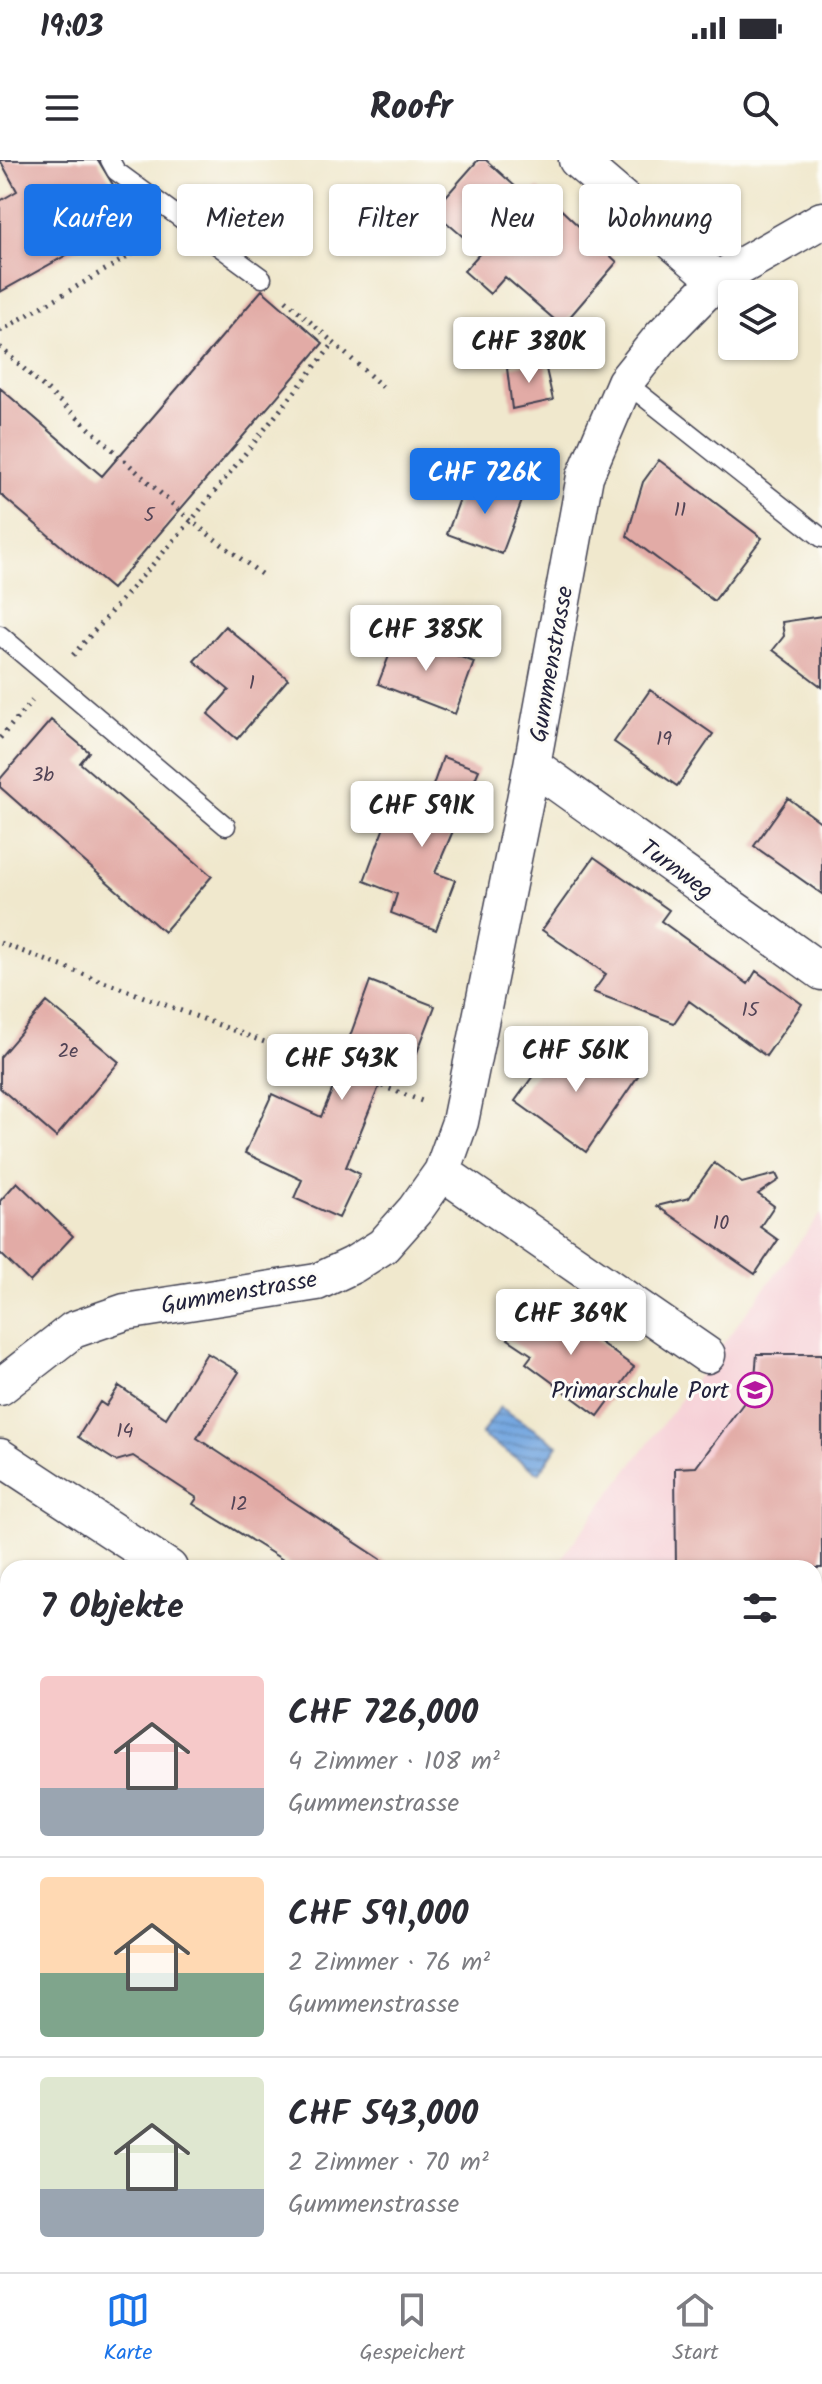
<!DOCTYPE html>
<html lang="de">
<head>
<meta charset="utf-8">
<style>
  :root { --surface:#fff; --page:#f2f2f3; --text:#2b2b33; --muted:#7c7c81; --line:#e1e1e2; --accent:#1a73e8 }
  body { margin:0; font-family:Kalam,sans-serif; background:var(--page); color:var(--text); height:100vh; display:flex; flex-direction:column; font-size:30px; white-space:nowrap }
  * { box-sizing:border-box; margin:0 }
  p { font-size:26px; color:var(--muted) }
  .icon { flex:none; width:44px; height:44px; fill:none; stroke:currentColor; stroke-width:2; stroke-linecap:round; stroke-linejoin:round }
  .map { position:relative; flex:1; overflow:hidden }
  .panel { position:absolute; left:0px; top:1400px; width:822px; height:712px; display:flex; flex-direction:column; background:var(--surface); border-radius:24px 24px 0 0; box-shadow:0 2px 6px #0004 }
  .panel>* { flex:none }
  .guide { position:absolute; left:24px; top:24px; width:774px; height:72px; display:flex; gap:16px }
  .fabs { position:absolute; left:718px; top:120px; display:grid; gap:16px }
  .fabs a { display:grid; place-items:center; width:80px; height:80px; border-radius:8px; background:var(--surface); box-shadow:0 2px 6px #0004; font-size:40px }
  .price { position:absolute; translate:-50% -68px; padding:0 18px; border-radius:8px; background:#fff; color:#222; font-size:26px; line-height:52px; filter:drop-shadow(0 2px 4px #0008) }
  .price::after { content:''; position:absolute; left:50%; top:48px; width:24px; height:18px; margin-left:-12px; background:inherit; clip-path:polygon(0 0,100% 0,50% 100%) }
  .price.on { background:var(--accent); color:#fff }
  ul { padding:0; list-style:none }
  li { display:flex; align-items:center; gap:24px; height:200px; padding:0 40px }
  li+li { border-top:2px solid var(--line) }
  li span { display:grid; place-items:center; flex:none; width:224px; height:160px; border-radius:8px; color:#555 }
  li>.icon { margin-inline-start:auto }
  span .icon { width:96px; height:96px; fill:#fffc; stroke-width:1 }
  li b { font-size:34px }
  h2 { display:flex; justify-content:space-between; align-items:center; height:96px; padding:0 40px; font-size:34px }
  .tag { padding:0 28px; border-radius:8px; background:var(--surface); box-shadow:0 2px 6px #0004; font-size:28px; line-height:72px }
  .tag.on { background:var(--accent); color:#fff }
  .status { display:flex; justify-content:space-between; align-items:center; height:56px; padding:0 40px; background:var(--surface); direction:ltr }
  .status svg { height:22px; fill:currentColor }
  header { display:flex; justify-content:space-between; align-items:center; height:104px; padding:0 40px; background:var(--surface); font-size:36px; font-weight:600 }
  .tab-bar { display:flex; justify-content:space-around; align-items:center; height:112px; border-top:2px solid var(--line); background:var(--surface); font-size:22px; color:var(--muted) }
  .tab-bar a { display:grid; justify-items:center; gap:4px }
  .tab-bar .on { color:var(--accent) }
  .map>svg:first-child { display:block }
</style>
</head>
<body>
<div class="status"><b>19:03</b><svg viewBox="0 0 49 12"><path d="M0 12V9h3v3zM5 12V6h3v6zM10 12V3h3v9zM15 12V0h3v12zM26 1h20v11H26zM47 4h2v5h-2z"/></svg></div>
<header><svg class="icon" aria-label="menu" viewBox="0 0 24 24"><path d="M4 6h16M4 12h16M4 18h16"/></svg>Roofr<svg class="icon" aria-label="search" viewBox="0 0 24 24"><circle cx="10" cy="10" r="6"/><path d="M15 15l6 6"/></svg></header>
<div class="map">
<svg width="822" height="2112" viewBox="0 0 822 2112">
  <defs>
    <pattern id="water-rules" width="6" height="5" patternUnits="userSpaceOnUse" patternTransform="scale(2)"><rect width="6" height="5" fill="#73a6df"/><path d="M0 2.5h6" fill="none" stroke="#5e87b6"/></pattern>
  </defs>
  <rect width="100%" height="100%" fill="#fdfcf7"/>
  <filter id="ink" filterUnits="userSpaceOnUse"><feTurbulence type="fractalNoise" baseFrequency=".0125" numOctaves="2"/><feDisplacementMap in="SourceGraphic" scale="16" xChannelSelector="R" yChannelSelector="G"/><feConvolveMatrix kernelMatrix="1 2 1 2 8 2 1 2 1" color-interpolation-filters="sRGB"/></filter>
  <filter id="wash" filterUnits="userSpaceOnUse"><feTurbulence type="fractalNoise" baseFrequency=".006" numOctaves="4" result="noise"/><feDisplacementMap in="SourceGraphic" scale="32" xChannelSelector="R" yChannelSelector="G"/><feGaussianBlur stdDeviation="1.8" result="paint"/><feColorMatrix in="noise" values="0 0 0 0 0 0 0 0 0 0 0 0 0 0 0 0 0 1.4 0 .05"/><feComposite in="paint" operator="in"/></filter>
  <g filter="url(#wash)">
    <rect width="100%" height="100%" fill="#f0e8cd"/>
    <path fill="#f6cfd6" d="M822,1052V1657L814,1649V1408H554Z"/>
    <path fill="url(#water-rules)" stroke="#4a648d" stroke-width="2" d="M500,1247L558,1285L539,1313L481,1275Z"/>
    <g id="blocks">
      <path fill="#e2aba6" d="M0,0H98L133,58L0,132V41L17,31Z
        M478,0H486L528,38L538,28L617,102L562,166L505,117L490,134L464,111L481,92L433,51Z
        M262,130L323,183L112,429L0,334V228L102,316Z
        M544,200L553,240L512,249L507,208Z
        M659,300L762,378L714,441L627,376L643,322Z
        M468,317L523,338L502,394L447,374Z
        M822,456V527L773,490L784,476L782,462Z
        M225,466L288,519L237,579L208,554L229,530L194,501Z
        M398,473L474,502L455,554L378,524Z
        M650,530L713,574L677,626L614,582Z
        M51,560L89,592L80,603L212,716L164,772L0,627V619Z
        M443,597L479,610L435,713L455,720L436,770L391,753L397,734L364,721L390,651L420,662Z
        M788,638L822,663V734L754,686Z
        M594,697L669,750L661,761L748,824L756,811L802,844L766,896L689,841L674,863L593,832L606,814L542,770Z
        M370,821L435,846L413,903L392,895L346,1007L360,1014L339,1058L294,1038L302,1020L245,993L272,934L321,957L353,880L349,879Z
        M47,842L119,902L56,977L0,928V897Z
        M556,884L640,913L586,992L515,941Z
        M714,1003L742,1023L776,1014L779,1020L758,1034L774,1046L760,1067L778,1080L755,1114L657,1046L689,1038Z
        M17,1022L73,1076L30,1122L0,1093V1041Z
        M539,1138L634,1207L598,1256L526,1203L532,1195L508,1179Z
        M207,1193L239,1212L197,1278L394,1408H296L193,1344L197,1338L133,1296L116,1301L78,1277L100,1242L106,1246L119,1226L166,1258Z
        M757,1194H822V1408H676L675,1308L696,1307L754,1229Z"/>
    </g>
  </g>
  <g filter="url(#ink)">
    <use href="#blocks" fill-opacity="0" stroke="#414051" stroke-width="2"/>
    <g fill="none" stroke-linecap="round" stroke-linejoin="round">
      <g stroke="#414051" stroke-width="21">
        <path id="lane" d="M110,0L116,11L262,118
          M625,222L822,378
          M0,475L226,666"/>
      </g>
      <g stroke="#414051" stroke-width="39">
        <path id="street" d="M577,0L717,120
          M532,605L822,812
          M442,1012L707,1195
          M0,1227L73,1170L125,1152L317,1122L353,1105L383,1086L415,1050L442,1012L460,962L532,605L585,316L625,222L662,176L717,120L822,60
          M0,1297L169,1408
          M0,1575L8,1580
          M814,1905L822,1915
          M814,2036H822
          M0,2053H8
          M679,2112L683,2104"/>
      </g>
      <path stroke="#414051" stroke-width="5" stroke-dasharray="2 6" stroke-linecap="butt" d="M286,140L386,230
        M0,171L155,81
        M0,187L191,361L261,414
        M73,495L191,361L334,183
        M0,578L32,541
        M0,783L422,941"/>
      <use href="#lane" stroke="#fff" stroke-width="18"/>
      <use href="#street" stroke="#fff" stroke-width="36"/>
    </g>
  </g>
  <defs>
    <g id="school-ring" transform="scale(1.8)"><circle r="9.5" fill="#fdfcf7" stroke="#b5179e" stroke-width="1.5"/><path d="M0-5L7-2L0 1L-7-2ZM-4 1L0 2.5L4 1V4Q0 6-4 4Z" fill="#b5179e"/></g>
  </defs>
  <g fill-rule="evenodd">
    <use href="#school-ring" x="755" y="1230"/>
  </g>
  <g text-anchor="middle" stroke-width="6" stroke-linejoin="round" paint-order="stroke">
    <g font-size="20" fill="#524456">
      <text x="680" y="356">11</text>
      <text x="149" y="361">5</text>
      <text x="252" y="529">1</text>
      <text x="664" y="585">19</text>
      <text x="43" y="621">3b</text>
      <text x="750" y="856">15</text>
      <text x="68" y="897">2e</text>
      <text x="721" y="1069">10</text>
      <text x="125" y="1277">14</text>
      <text x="239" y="1350">12</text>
    </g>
    <g font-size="24" fill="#22223b" stroke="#fdfcf7">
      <text transform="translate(551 504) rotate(-80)" y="8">Gummenstrasse</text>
      <text transform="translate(677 709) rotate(36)" y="8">Turnweg</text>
      <text transform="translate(239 1132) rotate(-10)" y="8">Gummenstrasse</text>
    </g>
    <g font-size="24" fill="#22223b" stroke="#fdfcf7" text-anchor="end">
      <text x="729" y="1238">Primarschule Port</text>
    </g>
  </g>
</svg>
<div class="fabs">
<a><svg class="icon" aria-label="layers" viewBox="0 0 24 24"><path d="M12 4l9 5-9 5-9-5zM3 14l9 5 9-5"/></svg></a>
</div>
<b class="price" style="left:529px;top:225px">CHF 380K</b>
<b class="price on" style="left:485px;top:356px">CHF 726K</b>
<b class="price" style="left:426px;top:513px">CHF 385K</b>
<b class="price" style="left:422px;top:689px">CHF 591K</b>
<b class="price" style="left:576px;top:934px">CHF 561K</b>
<b class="price" style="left:342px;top:942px">CHF 543K</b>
<b class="price" style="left:571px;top:1197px">CHF 369K</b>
<div class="guide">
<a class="tag on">Kaufen</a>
<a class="tag">Mieten</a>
<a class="tag">Filter</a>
<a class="tag">Neu</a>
<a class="tag">Wohnung</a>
</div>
<section class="panel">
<h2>7 Objekte<svg class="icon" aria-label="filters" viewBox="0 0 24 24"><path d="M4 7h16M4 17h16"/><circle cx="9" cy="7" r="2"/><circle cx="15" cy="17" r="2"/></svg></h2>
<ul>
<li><span style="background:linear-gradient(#f6c9c9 70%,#9aa5b1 0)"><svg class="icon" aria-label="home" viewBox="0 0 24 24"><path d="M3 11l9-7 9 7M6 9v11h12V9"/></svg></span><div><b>CHF 726,000</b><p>4 Zimmer · 108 m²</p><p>Gummenstrasse</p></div></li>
<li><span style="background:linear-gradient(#ffd9b3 60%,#7fa58c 0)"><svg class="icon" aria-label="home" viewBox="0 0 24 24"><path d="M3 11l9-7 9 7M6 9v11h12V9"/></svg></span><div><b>CHF 591,000</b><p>2 Zimmer · 76 m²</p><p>Gummenstrasse</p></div></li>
<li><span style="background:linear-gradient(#dfe7d0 70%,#9aa5b1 0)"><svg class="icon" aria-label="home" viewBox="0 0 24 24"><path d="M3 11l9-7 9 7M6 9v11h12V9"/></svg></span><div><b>CHF 543,000</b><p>2 Zimmer · 70 m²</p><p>Gummenstrasse</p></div></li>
</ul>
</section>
</div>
<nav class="tab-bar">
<a class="on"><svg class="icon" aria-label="map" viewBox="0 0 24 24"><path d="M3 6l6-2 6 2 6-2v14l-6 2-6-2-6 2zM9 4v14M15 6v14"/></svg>Karte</a>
<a><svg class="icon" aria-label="saved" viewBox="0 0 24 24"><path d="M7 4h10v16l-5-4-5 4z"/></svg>Gespeichert</a>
<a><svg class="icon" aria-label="home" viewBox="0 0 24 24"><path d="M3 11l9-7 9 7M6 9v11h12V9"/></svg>Start</a>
</nav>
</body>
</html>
